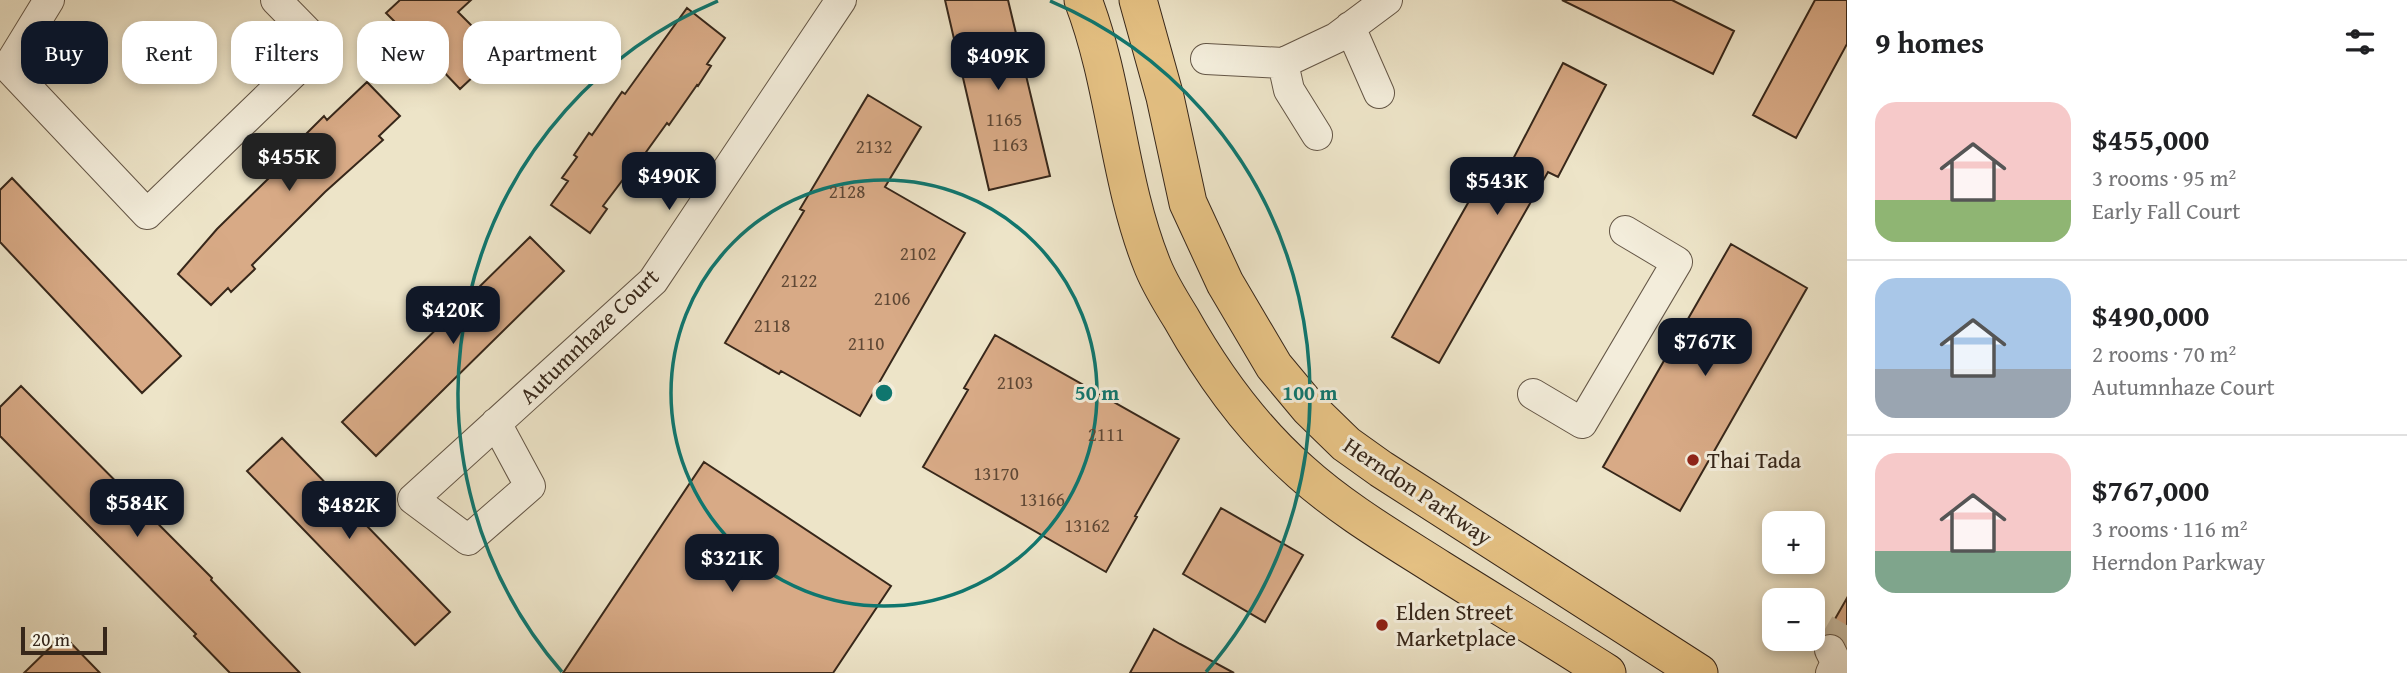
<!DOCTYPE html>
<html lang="en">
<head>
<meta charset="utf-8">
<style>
  :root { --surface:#fff; --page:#f2f2f2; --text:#202124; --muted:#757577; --line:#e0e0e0; --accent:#111827 }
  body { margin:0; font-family:"Gentium Book Plus",serif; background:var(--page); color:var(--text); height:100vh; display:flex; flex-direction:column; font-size:26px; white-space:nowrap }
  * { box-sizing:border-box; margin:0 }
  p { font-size:23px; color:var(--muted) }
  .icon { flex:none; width:38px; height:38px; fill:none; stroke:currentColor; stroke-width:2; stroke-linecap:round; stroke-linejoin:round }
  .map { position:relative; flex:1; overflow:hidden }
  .drawer { display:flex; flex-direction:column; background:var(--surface); width:560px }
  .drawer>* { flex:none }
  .banner { position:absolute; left:21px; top:21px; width:665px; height:63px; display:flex; gap:14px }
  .tools { position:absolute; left:1762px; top:511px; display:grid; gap:14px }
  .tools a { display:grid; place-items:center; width:63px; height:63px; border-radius:14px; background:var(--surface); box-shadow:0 4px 10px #0003; font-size:35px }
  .scale { position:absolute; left:21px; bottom:18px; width:86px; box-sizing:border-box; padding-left:7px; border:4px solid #37271a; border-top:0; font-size:19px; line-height:24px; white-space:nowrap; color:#37271a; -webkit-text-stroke:5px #f3eddb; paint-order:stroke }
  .price { position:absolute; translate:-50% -60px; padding:0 16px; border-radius:14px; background:var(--accent); color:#fff; font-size:23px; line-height:46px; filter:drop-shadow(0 2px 4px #0008) }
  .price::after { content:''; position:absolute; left:50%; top:42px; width:21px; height:16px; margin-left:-10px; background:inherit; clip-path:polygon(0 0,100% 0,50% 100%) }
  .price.active { background:#222; color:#fff }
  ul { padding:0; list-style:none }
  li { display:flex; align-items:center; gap:21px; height:175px; padding:0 28px }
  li+li { border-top:2px solid var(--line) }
  li span { display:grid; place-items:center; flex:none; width:196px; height:140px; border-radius:21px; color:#555 }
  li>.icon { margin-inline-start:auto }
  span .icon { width:84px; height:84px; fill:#fffc; stroke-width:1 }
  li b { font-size:30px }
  h2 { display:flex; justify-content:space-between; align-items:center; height:84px; padding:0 28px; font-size:30px }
  .chip { padding:0 24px; border-radius:21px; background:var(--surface); box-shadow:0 4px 10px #0003; font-size:24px; line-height:63px }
  .chip.active { background:var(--accent); color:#fff }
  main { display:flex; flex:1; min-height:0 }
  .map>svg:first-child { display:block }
</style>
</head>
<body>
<main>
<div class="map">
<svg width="1847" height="673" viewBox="0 0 1847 673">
  <rect width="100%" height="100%" fill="#ede4c8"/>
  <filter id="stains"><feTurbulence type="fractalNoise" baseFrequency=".00286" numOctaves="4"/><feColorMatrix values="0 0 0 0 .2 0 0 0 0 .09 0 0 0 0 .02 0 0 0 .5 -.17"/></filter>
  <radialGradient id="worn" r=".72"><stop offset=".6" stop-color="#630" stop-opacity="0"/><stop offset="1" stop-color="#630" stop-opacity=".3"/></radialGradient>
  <path fill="#d8aa86" stroke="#37271a" stroke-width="2" d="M400,0H471L458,12L478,32L474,36L493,58L460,89L440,68L443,65L407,27L403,30L386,13Z
    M945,0H1008L1050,176L989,190Z
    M1562,0H1672L1734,31L1713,74Z
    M1815,0H1847V44L1796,138L1753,115Z
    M687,8L725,38L707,64L711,66L698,86L697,85L669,125L667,123L636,166L634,165L603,206L607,209L590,233L551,205L568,181L562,178L577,157L574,155L589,133L592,135L622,92L625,94Z
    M1563,63L1606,85L1558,177L1548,172L1439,363L1392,337L1481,180L1497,190Z
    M367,82L400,116L379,136L383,140L325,192L252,265L255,269L231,292L228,288L211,305L178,274L217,229L271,176L269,173L306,136L305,135L324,116L327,120Z
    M868,95L921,127L885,187L965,233L860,416L781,371L779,374L725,343L804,211L800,209Z
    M12,178L181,356L142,393L0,242V190Z
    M530,237L564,271L376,456L342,422Z
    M1731,244L1807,288L1680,511L1603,467Z
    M995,335L1179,439L1135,516L1137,517L1106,572L923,467L968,390L964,388Z
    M21,386L212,578L211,580L300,673H230L194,636L196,634L0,436V407Z
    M282,438L450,612L415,645L247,471Z
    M704,462L891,586L833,673H563Z
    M1221,508L1303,555L1265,622L1183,574Z
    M1847,598V645L1839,635L1827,633Z
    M1154,629L1180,644L1234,673H1130Z
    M63,635L100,673H24Z"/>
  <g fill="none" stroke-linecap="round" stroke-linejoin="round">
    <path stroke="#c9bea5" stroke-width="30" stroke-dasharray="30 15" stroke-linecap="butt" d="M1830,650L1847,621"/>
    <g stroke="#645646" stroke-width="32">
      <path id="minor" d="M49,0L8,67L147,214L321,46L276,0
        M1350,27L1379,93
        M1206,59L1283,63L1289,90L1317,135
        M1283,63L1336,38L1387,0
        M1533,394L1582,423L1677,262L1625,231
        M496,423L530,486L468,540L413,499L653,281L841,0
        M1830,650L1836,662L1831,673"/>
    </g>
    <g stroke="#37271a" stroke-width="39">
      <path id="major" d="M1083,0C1116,86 1118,181 1153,267C1160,284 1171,302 1181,318C1213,375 1252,429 1301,472C1343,510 1393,539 1440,569C1496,604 1552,638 1607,673
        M1138,0L1165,97L1188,203L1225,283L1274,366L1309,408L1346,444L1381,469L1699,673"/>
    </g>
    <use href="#minor" stroke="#f3eddb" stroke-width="30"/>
    <use href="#major" stroke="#e6c284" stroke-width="37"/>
  </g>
  <g fill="none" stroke="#0f766e" stroke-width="3.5">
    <circle cx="884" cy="393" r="213"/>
    <path d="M562 672A426 426 0 0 1 718 1M1050 1A426 426 0 0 1 1206 672"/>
  </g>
  <g fill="#8f2418" stroke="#f3eddb" stroke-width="2.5">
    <circle cx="1693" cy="460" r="7"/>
    <circle cx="1382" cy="625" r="7"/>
  </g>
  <g text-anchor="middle" stroke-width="6" stroke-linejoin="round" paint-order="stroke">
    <g font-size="19" fill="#5f4835">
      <text x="1004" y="126">1165</text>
      <text x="1010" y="151">1163</text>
      <text x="874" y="153">2132</text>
      <text x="847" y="198">2128</text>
      <text x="918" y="260">2102</text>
      <text x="799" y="287">2122</text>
      <text x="892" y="305">2106</text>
      <text x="772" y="332">2118</text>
      <text x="866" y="350">2110</text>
      <text x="1015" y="389">2103</text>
      <text x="1106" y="441">2111</text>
      <text x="996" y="480">13170</text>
      <text x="1042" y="506">13166</text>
      <text x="1087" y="532">13162</text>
    </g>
    <g font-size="23" fill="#37271a" stroke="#f3eddb">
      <text transform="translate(589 336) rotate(-44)" y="8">Autumnhaze Court</text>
      <text transform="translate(1418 491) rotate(34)" y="8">Herndon Parkway</text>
    </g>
    <g font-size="23" fill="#37271a" stroke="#f3eddb" text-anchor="start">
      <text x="1707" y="468">Thai Tada</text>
      <text x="1396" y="620">Elden Street<tspan x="1396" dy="26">Marketplace</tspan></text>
    </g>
  </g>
  <circle cx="884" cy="393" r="10" fill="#0f766e" stroke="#f3eddb" stroke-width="3.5"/>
  <g font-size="21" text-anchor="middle" font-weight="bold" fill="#0f766e" stroke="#f3eddb" stroke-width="6" stroke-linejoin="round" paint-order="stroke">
    <text x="1097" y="400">50 m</text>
    <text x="1310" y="400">100 m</text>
  </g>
  <rect width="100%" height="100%" filter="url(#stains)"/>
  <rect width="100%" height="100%" fill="url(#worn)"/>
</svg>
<div class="tools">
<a>+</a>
<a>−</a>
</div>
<div class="scale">20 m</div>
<b class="price" style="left:998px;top:92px">$409K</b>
<b class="price active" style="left:289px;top:193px">$455K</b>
<b class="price" style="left:669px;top:212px">$490K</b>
<b class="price" style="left:1497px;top:217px">$543K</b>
<b class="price" style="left:453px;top:346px">$420K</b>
<b class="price" style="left:1705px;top:378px">$767K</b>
<b class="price" style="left:137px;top:539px">$584K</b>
<b class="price" style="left:349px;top:541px">$482K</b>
<b class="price" style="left:732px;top:594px">$321K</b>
<div class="banner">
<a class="chip active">Buy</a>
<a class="chip">Rent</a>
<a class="chip">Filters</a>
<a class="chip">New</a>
<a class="chip">Apartment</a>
</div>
</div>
<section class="drawer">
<h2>9 homes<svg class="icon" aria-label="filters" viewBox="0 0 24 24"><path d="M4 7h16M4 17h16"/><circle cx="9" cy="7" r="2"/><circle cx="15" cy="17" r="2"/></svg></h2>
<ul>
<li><span style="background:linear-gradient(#f6c9c9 70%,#8fb573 0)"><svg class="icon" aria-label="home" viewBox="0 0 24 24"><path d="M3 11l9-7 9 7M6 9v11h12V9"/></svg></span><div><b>$455,000</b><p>3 rooms · 95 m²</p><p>Early Fall Court</p></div></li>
<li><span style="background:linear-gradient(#a9c7e8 65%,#9aa5b1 0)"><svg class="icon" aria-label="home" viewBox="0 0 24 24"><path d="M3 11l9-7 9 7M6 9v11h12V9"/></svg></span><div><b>$490,000</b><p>2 rooms · 70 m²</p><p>Autumnhaze Court</p></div></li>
<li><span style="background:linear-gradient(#f6c9c9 70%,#7fa58c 0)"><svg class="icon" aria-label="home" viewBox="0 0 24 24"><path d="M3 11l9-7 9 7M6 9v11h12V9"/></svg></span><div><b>$767,000</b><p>3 rooms · 116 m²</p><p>Herndon Parkway</p></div></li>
</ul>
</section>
</main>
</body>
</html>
